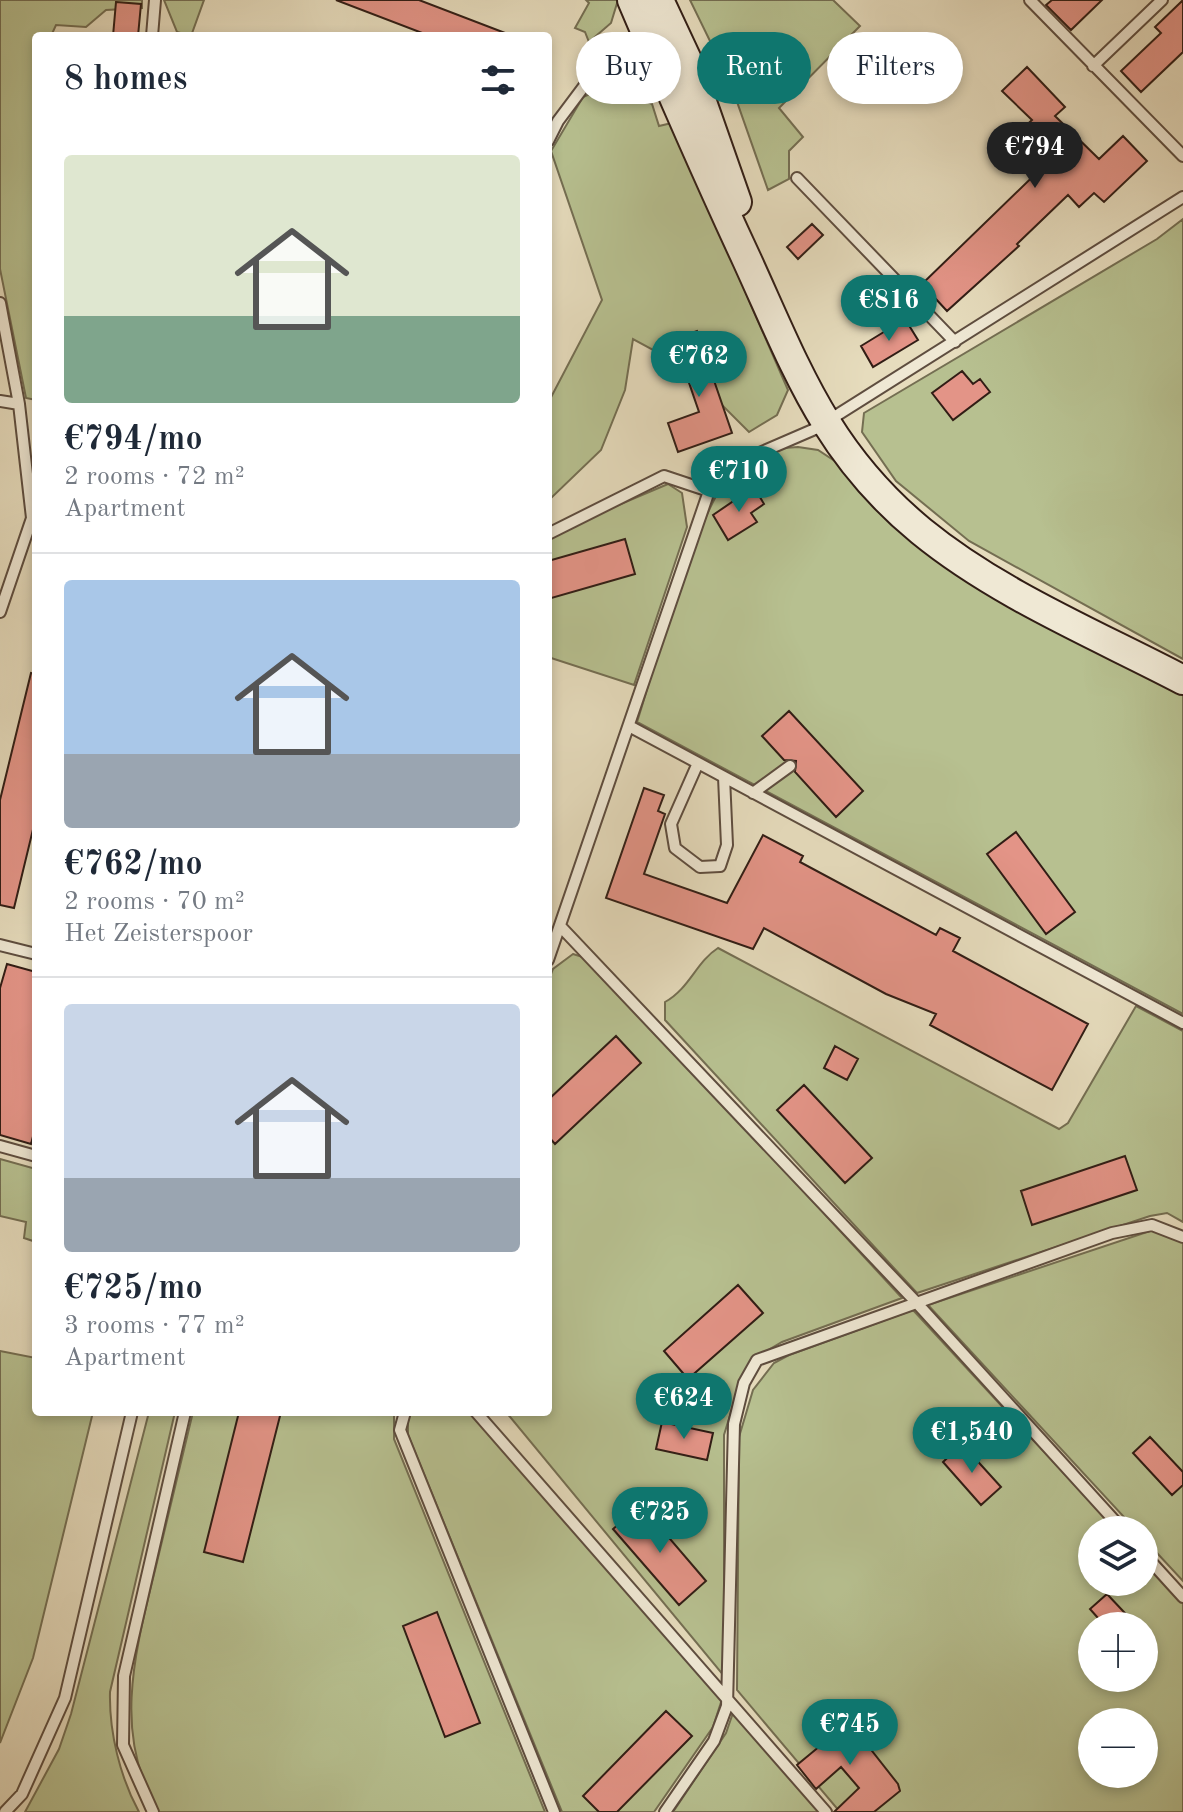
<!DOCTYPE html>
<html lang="en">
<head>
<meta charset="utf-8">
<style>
  :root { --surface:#fff; --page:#f6f6f7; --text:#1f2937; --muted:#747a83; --line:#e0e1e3; --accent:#0f766e }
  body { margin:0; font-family:"Old Standard TT",serif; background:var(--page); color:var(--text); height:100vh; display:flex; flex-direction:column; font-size:30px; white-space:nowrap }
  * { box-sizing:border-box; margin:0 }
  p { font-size:26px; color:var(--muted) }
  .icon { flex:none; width:44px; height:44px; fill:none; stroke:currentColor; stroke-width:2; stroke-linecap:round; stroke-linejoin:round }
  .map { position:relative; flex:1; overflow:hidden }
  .panel { position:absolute; left:32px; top:32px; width:520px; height:1384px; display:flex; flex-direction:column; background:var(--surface); border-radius:8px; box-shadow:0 4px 12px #0003 }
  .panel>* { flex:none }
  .top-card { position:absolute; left:576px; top:32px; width:486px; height:72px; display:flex; gap:16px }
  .buttons { position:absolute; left:1078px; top:1516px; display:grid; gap:16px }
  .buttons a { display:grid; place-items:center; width:80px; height:80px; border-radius:50%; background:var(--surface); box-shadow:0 4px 12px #0003; font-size:40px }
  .price { position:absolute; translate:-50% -68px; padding:0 18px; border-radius:28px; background:var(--accent); color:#fff; font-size:26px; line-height:52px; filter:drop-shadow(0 2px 4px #0008) }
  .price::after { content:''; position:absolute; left:50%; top:48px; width:24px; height:18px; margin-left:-12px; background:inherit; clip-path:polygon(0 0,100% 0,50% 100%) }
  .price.on { background:#222; color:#fff }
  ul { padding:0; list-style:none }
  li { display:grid; align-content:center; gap:16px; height:424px; padding:0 32px }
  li+li { border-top:2px solid var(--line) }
  li span { display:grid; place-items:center; height:248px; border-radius:8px; color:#555 }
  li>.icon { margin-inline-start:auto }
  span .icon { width:144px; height:144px; fill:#fffc; stroke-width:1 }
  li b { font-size:34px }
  h2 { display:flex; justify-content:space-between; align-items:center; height:96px; padding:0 32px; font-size:34px }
  .tag { padding:0 28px; border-radius:36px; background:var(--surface); box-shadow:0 4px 12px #0003; font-size:28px; line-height:72px }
  .tag.on { background:var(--accent); color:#fff }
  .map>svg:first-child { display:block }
</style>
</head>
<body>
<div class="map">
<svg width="1183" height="1812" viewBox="0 0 1183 1812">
  <rect width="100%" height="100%" fill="#e6dcbd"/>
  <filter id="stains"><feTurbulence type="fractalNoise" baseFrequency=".0025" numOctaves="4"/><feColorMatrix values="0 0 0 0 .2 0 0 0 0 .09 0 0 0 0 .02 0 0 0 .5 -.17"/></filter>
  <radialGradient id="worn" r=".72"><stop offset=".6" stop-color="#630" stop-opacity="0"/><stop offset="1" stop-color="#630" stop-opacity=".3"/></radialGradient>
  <path fill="#b7c090" stroke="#746e52" stroke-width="2" fill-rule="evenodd" d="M0,0H142V8L106,10L86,27L56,25L51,36H36V400L26,398L0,269Z
    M164,0H204L191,36L177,32Z
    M586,0H618L611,23L589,42L585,32L575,28L589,3Z
    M690,0H833L860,26L779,108L803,137L789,151V179L768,190L730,82Z
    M613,84L652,104L659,126L672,123L788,390L777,415L749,432L683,366L633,339L625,390L601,450L548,501V403L602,300L551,151L583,97Z
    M1183,219V659L969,541L896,481L862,432L864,413L1157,239Z
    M798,447L818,450L1183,690V1014L637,722C655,666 700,496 739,464C754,452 780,448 798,447Z
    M668,484L682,493L687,527L634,685L548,657V540L595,515Z
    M718,948L1059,1129L1068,1123L1136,1006L1183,1031V1222L1167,1213L1150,1216L917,1293L665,1020V1002C690,988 696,962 718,948Z
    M573,954L589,959L902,1298L782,1342L765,1352L740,1383L724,1435V1676L506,1412H548V982L553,969Z
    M0,1159L36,1169V1242L24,1238L26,1222L0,1216Z
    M1153,1230L1171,1231L1183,1242V1581L1144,1539V1530H1136L928,1305Z
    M913,1310L1116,1530H1092V1582H1144V1560L1183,1601V1812H840L737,1690L739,1437L753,1390L774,1363L789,1355ZM1092,1626H1144V1678H1092ZM1092,1722H1144V1774H1092Z
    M0,1351L36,1358V1412H93L33,1658L0,1743Z
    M149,1412H175L110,1692C109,1732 120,1777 139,1812H25L59,1749L71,1714Z
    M193,1412H394V1439L545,1812H159C110,1733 137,1645 157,1562C169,1512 181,1462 193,1412Z
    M408,1412H481L723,1696L713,1727L654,1812H562L408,1435Z
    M734,1710L821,1812H673L726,1733Z"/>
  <path fill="#e39487" stroke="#311d15" stroke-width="2" d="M336,0H419L513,36H430Z
    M1052,0H1102L1071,30L1046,5Z
    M1183,0V52L1141,92L1121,71L1161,33L1155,27Z
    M116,2L141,4L138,36H113Z
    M1027,67L1065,107L1055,116L1099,159L1123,136L1147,161L1104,202L1094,193L1079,207L1068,195L1017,244L1019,246L947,311L922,284L1051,159L1022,129L1032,120L1002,91Z
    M812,224L823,235L798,259L787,247Z
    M905,319L918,340L873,367L861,346Z
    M697,331L732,433L678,452L668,423L699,412L674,339Z
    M962,371L973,384L980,379L990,392L953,420L932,393Z
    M754,487L764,504L751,513L757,522L728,540L713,515Z
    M625,539L635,574L548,599V561Z
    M31,673L36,674V817L14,908L0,905V800Z
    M789,711L863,791L836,817L795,772L796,761L784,760L762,736Z
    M644,788L664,795L658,811L665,814L644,874L727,903L763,835L803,856L800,862L936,935L940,928L960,938L953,951L1088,1024L1052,1090L930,1025L936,1014L886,994L764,928L753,949L606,898Z
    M1016,832L1075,912L1046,934L987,854Z
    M7,964L36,972V1125L31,1144L0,1135V988Z
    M616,1036L641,1063L555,1144L548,1136V1100Z
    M835,1046L858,1059L847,1080L824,1068Z
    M804,1085L872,1158L845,1183L777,1110Z
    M1125,1156L1137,1190L1032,1225L1021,1191Z
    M738,1285L763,1313L688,1379L664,1351Z
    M239,1412H281L243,1562L204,1552Z
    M662,1422L713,1433L707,1460L656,1449Z
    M1150,1437L1183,1472V1485L1172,1495L1133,1453Z
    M962,1444L1001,1487L981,1505L943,1462Z
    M641,1505L706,1581L679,1605L613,1529Z
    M1107,1594L1123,1611L1137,1626H1105L1090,1609Z
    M437,1612L480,1723L445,1737L403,1626Z
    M666,1711L692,1736L617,1812H599L583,1796Z
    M843,1714L898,1784L900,1791L874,1812H834L859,1788L841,1767L816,1789L797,1765L820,1746L814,1739Z"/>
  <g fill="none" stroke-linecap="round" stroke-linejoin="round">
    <g stroke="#5e4d3f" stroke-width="14">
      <path id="lane" d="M1030,0L1183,156
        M152,36L155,0
        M1093,66L1162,0
        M548,141L558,121L600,65L649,43
        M797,178L955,342
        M0,303L19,404L32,518L0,612
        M0,401L19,404
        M548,534L664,476L709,491
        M629,726L1183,1023
        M698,763L671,824L675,848L700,867L720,866L727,845L724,777
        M753,793L790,766
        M561,927L915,1301L1123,1530
        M0,945L36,954
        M548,960L709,491L727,467L815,429L1183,197
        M0,1146L36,1156
        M405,1412L400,1430L554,1812
        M476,1412L826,1812
        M1144,1554L1183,1597
        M5,1812L22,1794L65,1698L132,1412
        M153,1812L123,1745L124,1676L185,1412
        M665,1812L714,1741L727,1706L734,1424L744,1383L757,1360L1112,1233L1152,1225L1183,1237"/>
    </g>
    <g stroke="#311d15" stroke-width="32">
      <path id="secondary" d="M632,0C669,87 707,174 747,260C796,367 825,452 921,531C998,594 1095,634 1183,680
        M659,0L688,62L737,202"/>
    </g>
    <use href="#lane" stroke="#efe8d4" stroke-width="10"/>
    <use href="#secondary" stroke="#efe8d4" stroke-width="28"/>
  </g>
  <rect width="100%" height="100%" filter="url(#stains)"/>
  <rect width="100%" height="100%" fill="url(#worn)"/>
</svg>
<div class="buttons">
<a><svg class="icon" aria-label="layers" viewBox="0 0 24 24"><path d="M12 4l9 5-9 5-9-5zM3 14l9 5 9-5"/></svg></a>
<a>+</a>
<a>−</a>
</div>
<b class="price on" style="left:1035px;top:190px">€794</b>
<b class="price" style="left:889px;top:343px">€816</b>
<b class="price" style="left:699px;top:399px">€762</b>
<b class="price" style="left:739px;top:514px">€710</b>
<b class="price" style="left:684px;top:1441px">€624</b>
<b class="price" style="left:972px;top:1475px">€1,540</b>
<b class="price" style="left:660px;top:1555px">€725</b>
<b class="price" style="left:850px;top:1767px">€745</b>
<div class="top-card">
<a class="tag">Buy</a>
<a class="tag on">Rent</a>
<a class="tag">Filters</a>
</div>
<section class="panel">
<h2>8 homes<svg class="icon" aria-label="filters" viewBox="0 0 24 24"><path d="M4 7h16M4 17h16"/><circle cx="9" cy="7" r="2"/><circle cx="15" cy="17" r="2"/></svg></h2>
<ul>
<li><span style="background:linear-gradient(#dfe7d0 65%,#7fa58c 0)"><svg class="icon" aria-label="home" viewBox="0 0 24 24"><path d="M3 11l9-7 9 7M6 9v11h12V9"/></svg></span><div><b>€794/mo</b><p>2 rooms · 72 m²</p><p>Apartment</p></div></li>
<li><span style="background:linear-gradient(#a9c7e8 70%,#9aa5b1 0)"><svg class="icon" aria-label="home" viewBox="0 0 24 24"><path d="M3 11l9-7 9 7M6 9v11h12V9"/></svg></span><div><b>€762/mo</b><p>2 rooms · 70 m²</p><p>Het Zeisterspoor</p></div></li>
<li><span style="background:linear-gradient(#c9d6e8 70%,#9aa5b1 0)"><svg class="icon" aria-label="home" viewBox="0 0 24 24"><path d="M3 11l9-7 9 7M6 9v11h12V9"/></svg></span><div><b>€725/mo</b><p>3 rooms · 77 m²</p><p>Apartment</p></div></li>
</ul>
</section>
</div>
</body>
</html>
